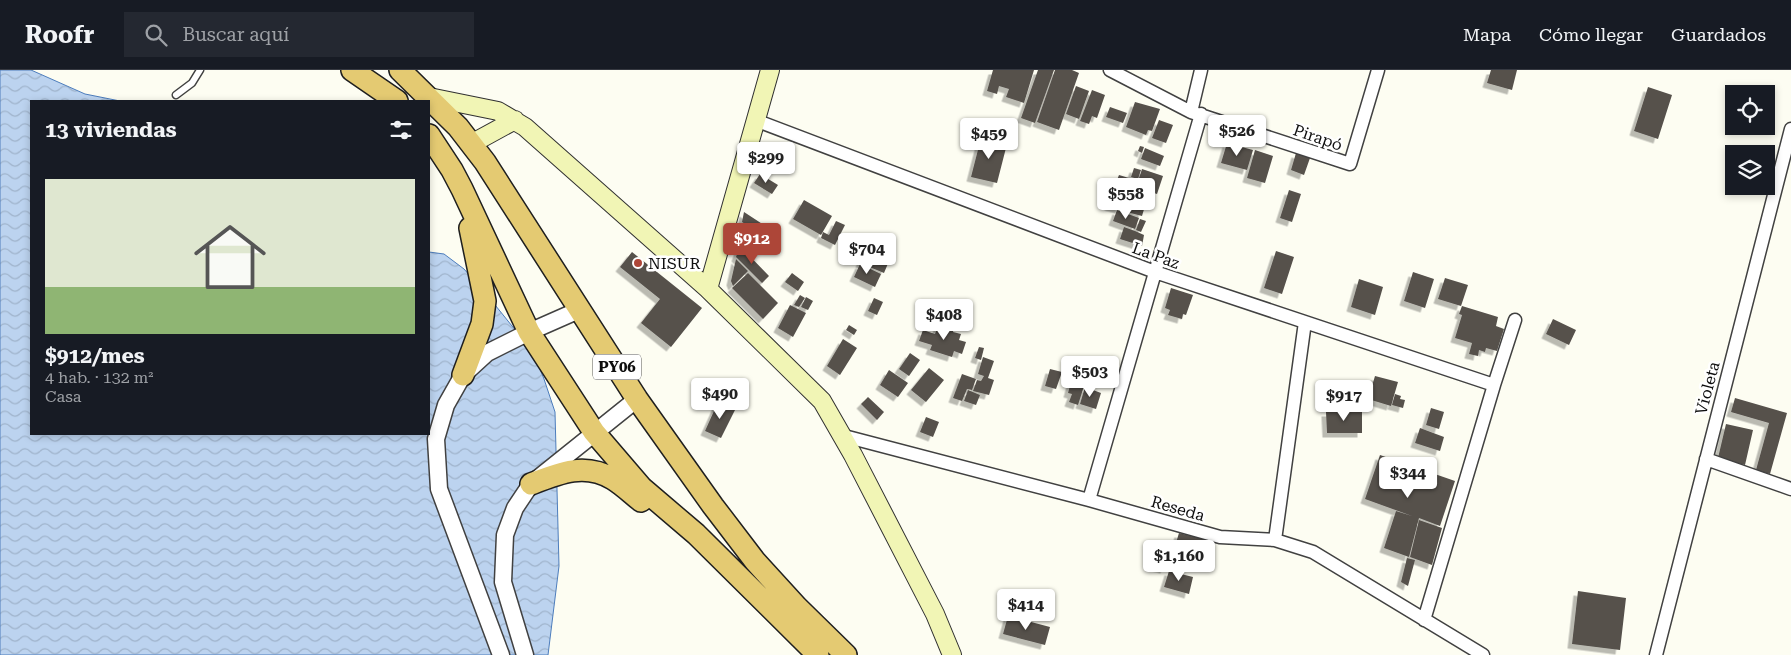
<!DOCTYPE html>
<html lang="es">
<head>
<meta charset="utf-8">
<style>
  :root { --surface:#171b24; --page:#242831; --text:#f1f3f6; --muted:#9ea1a6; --line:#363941; --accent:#ad4638 }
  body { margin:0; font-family:"Roboto Serif",serif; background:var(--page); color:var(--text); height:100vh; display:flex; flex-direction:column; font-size:19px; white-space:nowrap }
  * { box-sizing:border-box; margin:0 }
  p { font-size:16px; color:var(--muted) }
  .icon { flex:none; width:28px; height:28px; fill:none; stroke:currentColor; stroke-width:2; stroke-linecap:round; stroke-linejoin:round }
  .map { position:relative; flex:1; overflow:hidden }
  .sheet { position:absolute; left:30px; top:30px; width:400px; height:335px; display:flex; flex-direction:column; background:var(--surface); border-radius:0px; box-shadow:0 2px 8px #0003 }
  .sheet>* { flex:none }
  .controls { position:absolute; left:1725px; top:15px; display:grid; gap:10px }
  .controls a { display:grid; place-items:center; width:50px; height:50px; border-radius:0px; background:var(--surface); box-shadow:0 2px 8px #0003; font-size:25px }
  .price { position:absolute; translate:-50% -42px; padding:0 11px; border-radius:5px; background:#fff; color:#222; font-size:16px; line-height:32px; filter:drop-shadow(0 1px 2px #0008) }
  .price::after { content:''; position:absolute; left:50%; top:30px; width:15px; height:11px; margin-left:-8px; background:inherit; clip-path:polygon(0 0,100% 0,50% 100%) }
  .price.on { background:var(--accent); color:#fff }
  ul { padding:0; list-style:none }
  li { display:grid; align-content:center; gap:10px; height:265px; padding:0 15px }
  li+li { border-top:1px solid var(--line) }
  li span { display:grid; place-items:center; height:155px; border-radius:0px; color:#555 }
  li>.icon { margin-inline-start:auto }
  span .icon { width:90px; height:90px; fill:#fffc; stroke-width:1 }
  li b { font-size:21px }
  h2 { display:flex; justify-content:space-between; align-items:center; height:60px; padding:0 15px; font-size:21px }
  header { display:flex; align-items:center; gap:30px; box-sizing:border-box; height:70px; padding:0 25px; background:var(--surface); border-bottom:1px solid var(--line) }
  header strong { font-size:24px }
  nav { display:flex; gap:28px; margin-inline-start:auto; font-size:18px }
  .search { width:350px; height:45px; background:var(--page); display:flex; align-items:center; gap:12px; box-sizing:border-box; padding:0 18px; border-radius:0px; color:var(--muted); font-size:19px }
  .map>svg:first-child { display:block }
</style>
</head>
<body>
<header>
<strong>Roofr</strong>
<div class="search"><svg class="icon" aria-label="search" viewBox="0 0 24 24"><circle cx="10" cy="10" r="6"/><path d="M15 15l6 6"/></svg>Buscar aquí</div>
<nav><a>Mapa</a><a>Cómo llegar</a><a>Guardados</a></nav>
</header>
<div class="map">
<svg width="1791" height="585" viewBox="0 0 1791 585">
  <defs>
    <pattern id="water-waves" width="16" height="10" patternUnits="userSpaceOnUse" patternTransform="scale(1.25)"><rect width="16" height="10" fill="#bcd3ef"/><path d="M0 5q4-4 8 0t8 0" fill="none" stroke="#a0b4cc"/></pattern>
    <filter id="shadow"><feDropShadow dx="-4.5" dy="4.5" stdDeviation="0" flood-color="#0004"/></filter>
  </defs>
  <rect width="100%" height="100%" fill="#fdfdf2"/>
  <path fill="url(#water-waves)" stroke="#4d7dbc" d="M0,0H31L85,24L120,31H31V364H429V182L444,184L464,199L487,225L533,282L544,309L555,342L559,496L548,585H0Z"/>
  <path fill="#56514c" filter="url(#shadow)" d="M993,0H1034L1024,33L1006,27L1009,19L999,16L997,24L987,21Z
    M1038,0H1054L1035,53L1021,48Z
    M1055,0H1072L1079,3L1059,60L1037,52Z
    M1491,0H1517L1512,20L1487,13Z
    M1076,16L1089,21L1079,49L1066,44Z
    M1648,17L1672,25L1658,69L1634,61Z
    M1092,20L1105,25L1097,48L1092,46L1089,54L1080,51Z
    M1135,32L1160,39L1152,61L1148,60L1146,65L1126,57Z
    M1110,37L1127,43L1123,53L1106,47Z
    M1159,50L1173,55L1166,73L1152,68Z
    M981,68L1007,74L997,113L971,107Z
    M1227,73L1253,80L1247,100L1221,93Z
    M1140,76L1144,77L1142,83L1138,81Z
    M1145,78L1164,86L1160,96L1141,89Z
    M1255,80L1273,86L1265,113L1247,108Z
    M1296,83L1310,88L1304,105L1291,100Z
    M1134,98L1141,100L1138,109L1131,107Z
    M1142,99L1163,106L1157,124L1136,117Z
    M760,104L778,115L772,124L754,113Z
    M1119,105L1129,108L1126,118L1115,115Z
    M1121,118L1148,126L1142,146L1123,141L1125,136L1116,133L1121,136L1120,139L1109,136L1113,125L1119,127Z
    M1289,120L1301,124L1292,152L1280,148Z
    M804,130L832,146L821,165L793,149Z
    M1117,140L1139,148L1135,159L1113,151Z
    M744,142L776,163L765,180L744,167L750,157L742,152Z
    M1140,149L1146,151L1141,162L1136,160Z
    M836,151L845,155L835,175L821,168L823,162L829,165Z
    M1124,157L1135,161L1134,164L1135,161L1144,165L1142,176L1120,169Z
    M869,173L892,184L884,203L860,193Z
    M740,176L769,206L762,213L736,187Z
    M1276,181L1294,187L1282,224L1264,218Z
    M632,182L702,238L671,277L641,253L660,229L620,197Z
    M736,189L748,201L733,216L731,211Z
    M860,194L881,204L875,217L854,207Z
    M1413,202L1434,209L1425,238L1404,231Z
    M748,203L778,233L763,249L732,218Z
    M792,203L804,212L798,221L785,212Z
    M1445,208L1468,215L1461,236L1438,229Z
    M1359,209L1383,217L1375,245L1351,237Z
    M1171,218L1193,225L1186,245L1183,244L1182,249L1168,245L1170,240L1165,238Z
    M800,225L805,228L799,237L794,235Z
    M806,227L813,231L808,240L801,237Z
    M874,228L883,232L877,245L868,241Z
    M790,235L806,243L793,267L778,258Z
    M1462,236L1498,247L1496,256L1504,259L1497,281L1486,278L1485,282L1479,280L1478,286L1469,284L1472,273L1455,268L1462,245L1459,244Z
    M1553,249L1576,260L1569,275L1546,264Z
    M939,253L954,258L953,262L961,264L959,270L966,272L962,284L954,281L952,287L930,280L932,275L919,271L923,260L935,264Z
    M849,255L857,260L854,265L846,260Z
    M843,269L857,278L840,305L827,296Z
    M979,277L984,278L981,290L975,288Z
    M910,283L920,290L909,306L899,299Z
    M983,287L994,291L988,308L994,310L989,325L973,321L977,310L981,311L984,306L978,304Z
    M929,298L944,310L926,332L911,320Z
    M1050,299L1062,302L1056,319L1045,316Z
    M889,300L908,313L898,327L880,315Z
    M962,304L976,309L972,320L967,319L962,331L953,328Z
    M1375,306L1398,312L1391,336L1368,329Z
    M1071,312L1084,316L1078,335L1069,332L1072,324L1068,323Z
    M1085,317L1101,323L1096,339L1080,334Z
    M968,320L980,325L976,335L964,331Z
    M1395,324L1401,326L1400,329L1405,330L1403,338L1392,335Z
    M868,327L884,342L877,350L861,334Z
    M1735,328L1787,343L1770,404L1756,400L1769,353L1731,342Z
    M718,332L735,340L721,368L705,361Z
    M1431,338L1444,342L1439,359L1426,355Z
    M1326,342H1362V363H1327Z
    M926,347L939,352L933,367L920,362Z
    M1726,354L1753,360L1745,395L1718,388Z
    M1420,358L1444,367L1440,381L1415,373Z
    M1380,385L1455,411L1440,456L1419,448L1409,487L1384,478L1396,441L1412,446L1365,429Z
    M1419,450L1442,458L1432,495L1410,487Z
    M1179,463L1203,469L1199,486L1174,479Z
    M1155,471L1171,475L1165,499L1149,495Z
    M1407,488L1415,490L1408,516L1401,512Z
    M1169,501L1193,507L1189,524L1164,517Z
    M1578,521L1626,528L1620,580L1572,574Z
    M1008,546L1050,557L1045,575L1003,564Z"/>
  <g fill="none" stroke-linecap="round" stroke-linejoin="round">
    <g stroke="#414141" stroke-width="9">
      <path id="service" d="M176,25L192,13L200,0"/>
    </g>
    <g stroke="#414141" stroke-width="15">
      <path id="minor" d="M1110,0L1191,42L1350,94L1378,0
        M1191,42L1201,0
        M755,50L1155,202L1494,315
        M844,366L1089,430L1220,467L1275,470L1313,482L1483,585
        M1706,389L1791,419
        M1089,430L1201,44
        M1275,470L1305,252
        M1424,550L1494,315L1515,250
        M1656,585L1791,59"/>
    </g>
    <g stroke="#414141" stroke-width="19">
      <path id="tertiary" d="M501,585L439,419L436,369L446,335L463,305L487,283L529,262L579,240
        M525,585L503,512L505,465L515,438L531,414L637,329"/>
    </g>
    <g stroke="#303030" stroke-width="20">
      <path id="secondary" d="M429,27L498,41L525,57L708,219L822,331L853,385L935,544L952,585
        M471,74L515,50
        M708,219L770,0"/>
    </g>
    <g stroke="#1f1f1f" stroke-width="24">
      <path id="trunk" d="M352,0L397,31
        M400,0L458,57L485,92L637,329L713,436L755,491L797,537L846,585
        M429,65L452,100L462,119L529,262L594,362L642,418L696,464L818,585
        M463,305L482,254L485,231L470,158
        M531,414C559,403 585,392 613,409C623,415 632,424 641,431"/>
    </g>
    <use href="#service" stroke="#fff" stroke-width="6"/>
    <use href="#minor" stroke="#fff" stroke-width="12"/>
    <use href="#tertiary" stroke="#fff" stroke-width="16"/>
    <use href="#secondary" stroke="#f1f5b5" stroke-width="18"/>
    <use href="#trunk" stroke="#e4ca72" stroke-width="21"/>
  </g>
  <circle fill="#ad4638" stroke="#fff" stroke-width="2" cx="638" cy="193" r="5"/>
  <g text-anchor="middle" stroke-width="5" stroke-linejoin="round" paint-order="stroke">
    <rect fill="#fff" stroke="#565656" stroke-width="1" x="593" y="284.5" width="48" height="25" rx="4"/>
    <g font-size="15" font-weight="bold" fill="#0e0e0e">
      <text x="617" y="302">PY06</text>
    </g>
    <g font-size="16" fill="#0e0e0e" stroke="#fff">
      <text transform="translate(1318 67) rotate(19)" y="6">Pirapó</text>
      <text transform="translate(1156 185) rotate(20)" y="6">La Paz</text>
      <text transform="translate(1707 318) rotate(-75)" y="6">Violeta</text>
      <text transform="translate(1178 438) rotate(16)" y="6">Reseda</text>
    </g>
    <g font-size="16" fill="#0e0e0e" stroke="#fff" text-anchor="start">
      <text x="648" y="199">NISUR</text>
    </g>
  </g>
</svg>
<div class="controls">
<a><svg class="icon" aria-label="locate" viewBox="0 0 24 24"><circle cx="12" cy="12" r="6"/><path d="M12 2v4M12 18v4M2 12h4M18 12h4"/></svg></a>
<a><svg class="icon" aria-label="layers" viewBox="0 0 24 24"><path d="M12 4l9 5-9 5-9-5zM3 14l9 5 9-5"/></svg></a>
</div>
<b class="price" style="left:1237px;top:87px">$526</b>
<b class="price" style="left:989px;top:90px">$459</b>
<b class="price" style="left:766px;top:114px">$299</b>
<b class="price" style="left:1126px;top:150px">$558</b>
<b class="price on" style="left:752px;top:195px">$912</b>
<b class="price" style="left:867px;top:205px">$704</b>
<b class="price" style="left:944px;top:271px">$408</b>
<b class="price" style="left:1090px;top:328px">$503</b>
<b class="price" style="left:720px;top:350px">$490</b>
<b class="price" style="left:1344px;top:352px">$917</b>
<b class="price" style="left:1408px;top:429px">$344</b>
<b class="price" style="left:1179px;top:512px">$1,160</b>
<b class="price" style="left:1026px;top:561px">$414</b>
<section class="sheet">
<h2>13 viviendas<svg class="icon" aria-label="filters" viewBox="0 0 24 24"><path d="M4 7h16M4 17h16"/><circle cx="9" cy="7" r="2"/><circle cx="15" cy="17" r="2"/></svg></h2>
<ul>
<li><span style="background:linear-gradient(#dfe7d0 70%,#8fb573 0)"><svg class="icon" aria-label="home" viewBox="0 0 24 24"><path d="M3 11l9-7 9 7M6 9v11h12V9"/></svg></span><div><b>$912/mes</b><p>4 hab. · 132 m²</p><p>Casa</p></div></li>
</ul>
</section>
</div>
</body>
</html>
